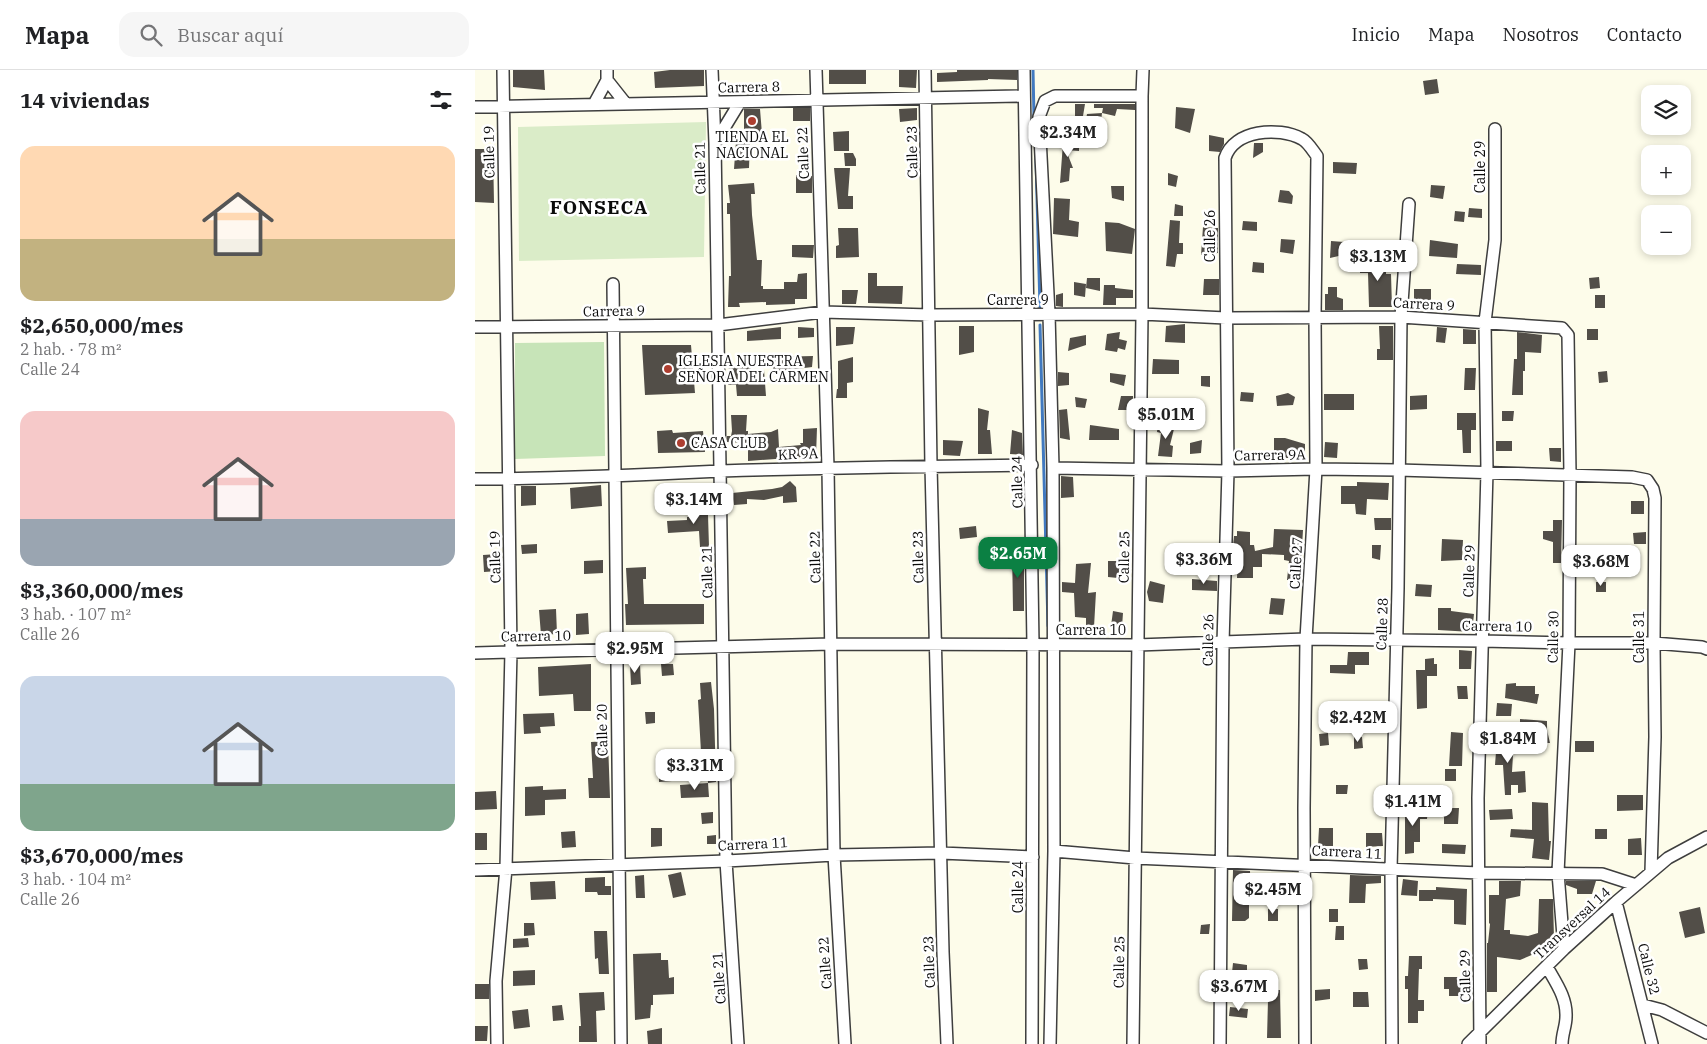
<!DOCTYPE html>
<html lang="es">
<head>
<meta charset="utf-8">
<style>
  :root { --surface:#fff; --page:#f6f6f6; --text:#202124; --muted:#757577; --line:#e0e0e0; --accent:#0b8043 }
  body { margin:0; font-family:"IBM Plex Serif",serif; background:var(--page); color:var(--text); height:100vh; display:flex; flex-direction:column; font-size:19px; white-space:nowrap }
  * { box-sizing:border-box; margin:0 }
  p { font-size:16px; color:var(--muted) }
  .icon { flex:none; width:28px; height:28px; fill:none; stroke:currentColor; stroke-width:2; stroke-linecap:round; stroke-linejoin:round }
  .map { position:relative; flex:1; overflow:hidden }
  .drawer { display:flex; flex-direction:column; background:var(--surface); width:475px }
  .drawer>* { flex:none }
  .buttons { position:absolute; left:1166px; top:15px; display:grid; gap:10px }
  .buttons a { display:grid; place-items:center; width:50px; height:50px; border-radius:10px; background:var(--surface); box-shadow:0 2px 8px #0003; font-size:25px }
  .price { position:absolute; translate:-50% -42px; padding:0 11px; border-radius:10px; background:#fff; color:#222; font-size:16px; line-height:32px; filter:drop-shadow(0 1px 2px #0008) }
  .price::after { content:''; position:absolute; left:50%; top:30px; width:15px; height:11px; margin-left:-8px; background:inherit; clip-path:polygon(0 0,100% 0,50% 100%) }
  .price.current { background:var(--accent); color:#fff }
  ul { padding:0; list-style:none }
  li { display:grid; align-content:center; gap:10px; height:265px; padding:0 20px }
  li span { display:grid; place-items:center; height:155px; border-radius:15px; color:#555 }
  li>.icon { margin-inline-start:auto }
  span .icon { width:90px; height:90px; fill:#fffc; stroke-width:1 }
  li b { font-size:21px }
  h2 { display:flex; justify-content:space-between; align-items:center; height:60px; padding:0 20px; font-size:21px }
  header { display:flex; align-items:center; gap:30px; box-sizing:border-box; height:70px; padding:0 25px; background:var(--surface); border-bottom:1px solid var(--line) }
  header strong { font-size:24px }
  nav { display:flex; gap:28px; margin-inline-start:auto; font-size:18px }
  .search { width:350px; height:45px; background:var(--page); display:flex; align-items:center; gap:12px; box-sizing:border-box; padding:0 18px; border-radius:15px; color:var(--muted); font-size:19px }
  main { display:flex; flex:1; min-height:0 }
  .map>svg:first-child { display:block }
</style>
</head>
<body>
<header>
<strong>Mapa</strong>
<div class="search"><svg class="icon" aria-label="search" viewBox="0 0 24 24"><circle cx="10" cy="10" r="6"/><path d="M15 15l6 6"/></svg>Buscar aquí</div>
<nav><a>Inicio</a><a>Mapa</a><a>Nosotros</a><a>Contacto</a></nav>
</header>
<main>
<section class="drawer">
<h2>14 viviendas<svg class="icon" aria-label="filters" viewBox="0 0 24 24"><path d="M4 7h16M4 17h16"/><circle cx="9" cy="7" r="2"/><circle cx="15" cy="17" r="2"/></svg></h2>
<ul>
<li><span style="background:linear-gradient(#ffd9b3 60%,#c2b280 0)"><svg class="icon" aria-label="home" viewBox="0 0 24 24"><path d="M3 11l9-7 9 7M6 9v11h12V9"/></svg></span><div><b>$2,650,000/mes</b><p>2 hab. · 78 m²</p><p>Calle 24</p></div></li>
<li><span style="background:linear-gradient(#f6c9c9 70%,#9aa5b1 0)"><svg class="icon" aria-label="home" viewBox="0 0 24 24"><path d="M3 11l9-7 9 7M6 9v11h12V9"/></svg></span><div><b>$3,360,000/mes</b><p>3 hab. · 107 m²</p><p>Calle 26</p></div></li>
<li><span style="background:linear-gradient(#c9d6e8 70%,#7fa58c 0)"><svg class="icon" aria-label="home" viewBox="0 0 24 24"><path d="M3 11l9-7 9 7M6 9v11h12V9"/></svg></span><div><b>$3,670,000/mes</b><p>3 hab. · 104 m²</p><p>Calle 26</p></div></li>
</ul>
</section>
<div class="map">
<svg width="1232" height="974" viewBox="0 0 1232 974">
  <rect width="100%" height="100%" fill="#fdfcea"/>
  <path fill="#c7e4b8" d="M129,272L130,386L40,389V273Z"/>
  <path fill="#daecc8" d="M231,52L229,187L44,191L43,57Z"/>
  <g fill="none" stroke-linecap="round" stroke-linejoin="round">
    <path stroke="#4179c0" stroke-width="3" d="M558,0L559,48
      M561,89L565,238
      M565,255L573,556"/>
  </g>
  <path fill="#524e48" d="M38,0H69L70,20L38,17Z
    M195,0H229V16L180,18L179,2Z
    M354,0H391V14H354Z
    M424,0H442L441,18L424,17Z
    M482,0H542V10L513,9V10L462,12V3L482,2Z
    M962,9L964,23L950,25L948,11Z
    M600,34H610L608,46L600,47Z
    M619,34H660V40L642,39L640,46L627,43L628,38H619Z
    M701,37L720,39L715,63L700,58Z
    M318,38H335V51H318Z
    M442,38V50L425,52L424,39Z
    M269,39H285L287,64L269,65Z
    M627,43L625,60H609L612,44Z
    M588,47L587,61L578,60L579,48Z
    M374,61V81H359L358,62Z
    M734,65L749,68V74L745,82L734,81Z
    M604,67V81L591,80L598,98H595L594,111L585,113L588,73L590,77L591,69Z
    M275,69L274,98L259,99L261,71Z
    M779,73H788V82L778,88Z
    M0,79H18L19,133L0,132Z
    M369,83H378L381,89V96H370Z
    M858,92L882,93L881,104L858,103Z
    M359,98H375L373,126H378V139H363Z
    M693,103L703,106L701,117L693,115Z
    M321,105L337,106V123H321Z
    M279,113L280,124H276L277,145L282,190H287L286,216H288V219H309V212H322L323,204L332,203V229H320V234L291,235V232L264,233L265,237H253L254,206H256L255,144H252V133H255L253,115Z
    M956,115L970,116L968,129L955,127Z
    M636,116H649V131L637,128Z
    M805,120L814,121L818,126L817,134L803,132Z
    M579,128L595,129L594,150L604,152L603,167L578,164Z
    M700,134L708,136V146H699Z
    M994,138L1007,139V148L993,147Z
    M980,141L990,142L989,152L979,151Z
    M695,150L705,151L704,173H708V184H702L700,197L691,196Z
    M768,151L782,152V161L767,160Z
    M630,152L644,153L660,159L657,184L631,181Z
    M728,157L743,158V183L726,185Z
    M363,158H383L384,187L361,188V176L364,175Z
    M806,169L820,170L818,184L805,182Z
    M955,170L983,174L982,188L954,186Z
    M856,171L869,172L868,185L855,188Z
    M317,175H339L338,188L317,187Z
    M911,188V204H916L917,237H894L893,203H885V189Z
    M778,192L789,193V203L777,202Z
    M982,194L1006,195V205L981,204Z
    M393,203H402V216H428L427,234L393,233Z
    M1124,207L1125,218L1115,219L1114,208Z
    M612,208H625V221L611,218Z
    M729,209H744V225H728Z
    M599,212L611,214L610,227L599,225Z
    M629,215H640V218L658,220V228H641V235H628Z
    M853,217H862V227L868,229V240H850V224H853Z
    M939,219H956V231H939Z
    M367,220H383L381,234H367Z
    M588,223V237L581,236V225Z
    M1120,225H1130V238H1120Z
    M710,254V273L690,272L691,256Z
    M484,256H499V282L484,285Z
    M904,256H918V290H902V279H905Z
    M306,257V269L272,271V261Z
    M323,257L339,258V267L323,268Z
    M361,257H380L378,274L361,276Z
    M962,257L972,258L970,273L961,272Z
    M988,259L1001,260V274H988Z
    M1112,259H1123V270H1112Z
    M645,262L644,269L652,271L650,280L643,278L642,282L630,280L632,264Z
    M1042,262L1067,265L1066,283L1050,282V301H1048V325H1037L1039,289H1042Z
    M611,265V275L593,281L595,268Z
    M167,275H216L220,323L170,325Z
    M338,286L337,297L298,302V287Z
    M378,287V312L372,313V328H361L362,319H363V291Z
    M678,289L704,290V304H677Z
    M254,295H275L276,301L289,300L291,326H262L261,315H253Z
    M990,298H1001L1000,320H989Z
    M1132,301L1133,312L1124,313L1123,302Z
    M583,302L594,303V315L583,316Z
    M635,303L651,305L649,316L635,312Z
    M726,306H735V317L726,316Z
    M766,322L779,323L778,332L765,331Z
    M813,323L820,327L818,335L802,336L801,326Z
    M849,324H879V340H849Z
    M952,325V339L935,340V326Z
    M646,326H658V340H643Z
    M600,327L612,329L610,338L601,337Z
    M503,338L514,341L512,360H515L517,384H503Z
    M592,339L595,370L585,368L584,340Z
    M1027,341H1039L1038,351H1027Z
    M982,343H1001V360H996V383H988L987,360H982Z
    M256,345H272L271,361H273V364L296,362L303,359L304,377L326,375L325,373H328V359L342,358L341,386L273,391V373L252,372V366H256L257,361Z
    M683,353L700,355L695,375L698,376L697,387L683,386L686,363L682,362Z
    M615,355L644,359V370H614Z
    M197,360L198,363L228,361L230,382L183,383L182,361Z
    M537,360L547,363L548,385L535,384Z
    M799,368H810L830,374V388H799Z
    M468,370L488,371L485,386L468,385Z
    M727,370L726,383L715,384V373Z
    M1021,371H1037V381H1021Z
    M850,372L863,373L862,388L849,387Z
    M1074,378H1086V392L1075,391Z
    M586,406L598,407L599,427L586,428Z
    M315,411L321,417L322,432L308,433V426L289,430L272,429V434L259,435L257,423L297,419L307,417Z
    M882,412L914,413L913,430L892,429L891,445L881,444L880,434H866V416H882Z
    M126,415L127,436L96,439L95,418Z
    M46,416H61V435L46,436Z
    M1156,431H1169V444H1156Z
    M221,436H235V445H233L234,477H225L224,461L193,463L192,451L212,450V447H222Z
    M899,448H916V460H900Z
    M1078,450H1087L1086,493H1078V472L1068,469V461H1078Z
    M501,456L502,467L485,469L484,458Z
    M799,459L828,460L825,510H812L814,491L809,490V485L787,484V497H778V508H762L763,484L762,476H758L759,466H762V461L775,462V475H779L780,481L798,477Z
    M1171,462V474H1159L1158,463Z
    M967,469L988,470L987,490L966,491Z
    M62,474V483L47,484L46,475Z
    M723,475L743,477V485L722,484Z
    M897,475H906L905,490L897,488Z
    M537,477H549V541H538Z
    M23,484V501L9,502L8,485Z
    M128,490V503L109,504V491Z
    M633,491H646L643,508L633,507Z
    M616,493L613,523L621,522L619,557H611V548L600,547L599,523L587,522V512L600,513L601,494Z
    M171,497V509H168L169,534H229V554L151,555L150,534H153L151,498Z
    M717,509L742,511V521L717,520Z
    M675,511L690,515L688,533L674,531L672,522Z
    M1121,512H1131V522H1121Z
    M941,514L957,515L956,527L940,526Z
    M796,528L810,529L808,545L794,544Z
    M963,538H976V541L999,544L997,562L963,560Z
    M81,539L82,564L66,565L64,540Z
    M638,541L648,543L647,557L636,556Z
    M113,543L114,564L101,565V544Z
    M984,580L997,581L996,599H984Z
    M873,582H894V595H880V604L855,603V595H872Z
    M959,588V594H962V606H952V638L942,639L941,600H950V589Z
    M116,594V641H99L98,624L64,626L63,597Z
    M155,594H165L166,614L156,615Z
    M186,594H198L199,605L187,606Z
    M236,612L239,639L241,712L233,713L232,694L222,695L221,683L226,682L223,630L226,629L225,613Z
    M1041,613V616H1060V624H1064L1062,634L1030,628L1031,614Z
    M982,616H992L993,629H983Z
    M1022,633L1037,634L1036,646H1021Z
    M170,642H180V653L171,654Z
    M79,643L80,656L65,657L66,663L49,664L48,644Z
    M1045,649L1072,651V660L1075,673H1059V665H1045Z
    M976,662L988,663L987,696H974Z
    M853,663L854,675L845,676L844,664Z
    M879,667H887L888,678L879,679Z
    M1018,667L1039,668L1037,702L1050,701L1051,722L1043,723V715H1036V725H1030L1028,695H1020L1021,682H1018Z
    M133,671L135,728H114L113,708H118L116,672Z
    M1100,671H1119V682H1100Z
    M970,699H981V711H970Z
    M184,701H197V711L184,712Z
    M233,713L234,727L206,728L205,715Z
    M861,715H873L872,724H861Z
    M68,716V720L91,719V729L70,730V745L50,746V717Z
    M21,721L22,739L0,740V722Z
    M1142,725H1168V740L1142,741Z
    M1057,732L1073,733L1074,771H1076L1074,790L1057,788L1059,769L1035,767L1036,759L1057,760Z
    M930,738L953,739L952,749H945V772H939V783L930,784Z
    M969,738H984L983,754H969Z
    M1037,739L1038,749L1015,750L1014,740Z
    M238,742V753L227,754L226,743Z
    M176,758H187V776L176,777Z
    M844,758H858V776H843Z
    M1120,759H1132V769H1120Z
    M100,761L101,777L87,778L86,762Z
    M0,763H12V780H0Z
    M891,763H907L908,776L891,777Z
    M241,765V774H232V766Z
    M1166,768L1167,785H1153V769Z
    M967,774L991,775L990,784L967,783Z
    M758,800L775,801L776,833H774V848L770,851H757Z
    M206,802L211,825L198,828L193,805Z
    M169,805L170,828H161L160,806Z
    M875,805L906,806V813L891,814L890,833H874Z
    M130,807V816H136V825H123L122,822H110V808Z
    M928,809L943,811L942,826L926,825Z
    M80,811L81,829L56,830L55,812Z
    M1024,811H1046L1045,826L1031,829L1029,860H1035V864L1053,866L1063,863L1064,829H1078L1079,869L1058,881L1059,884L1045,890L1022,887V922H1012V873H1013L1015,854L1014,853V825H1024Z
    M1091,811H1121L1117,824H1102V819L1091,815Z
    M961,817L992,819L991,855L979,854V830L958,829V831H944V820H961Z
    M1225,837L1230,863L1210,868L1204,842Z
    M793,839H803V851H793Z
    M854,839H863V852H854Z
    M49,853H59L60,865L49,866Z
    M735,854L734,864H725L726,855Z
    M861,856H869V870H860Z
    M119,861H132L134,904H124L123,888L120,889Z
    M53,868L54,877L38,878V869Z
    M186,883V890H193L194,908L199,907V924L178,925V935H176L175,948L160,950L158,884Z
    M934,886H947V899H944L943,930H949V941H943V953H933V919H930V906H933Z
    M883,889H892L893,899L884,900Z
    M758,893L772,895V913L756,912Z
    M60,900V915L38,916V901Z
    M969,907H991V926H974V919H969Z
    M0,914H14V929H0Z
    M855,919V929L840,931V920Z
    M787,920H805L806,968H792L793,930H787Z
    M129,922L130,940L121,941L122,972H104V956H106L104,923Z
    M878,922H893L894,937H878Z
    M87,935L89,950L78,951L77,936Z
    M755,937L773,939L772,948L754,946Z
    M53,939L55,957L39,959L37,941Z
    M0,956H13L12,971H0Z
    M187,958V974H173L172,961Z"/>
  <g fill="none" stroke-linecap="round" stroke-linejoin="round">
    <g stroke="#3e3e3e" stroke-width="14">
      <path id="minor" d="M132,0V10L151,34
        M237,0L240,73L251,791L263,974
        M341,0L353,398L359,785L370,974
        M450,0L456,396L468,882L472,974
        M549,0L558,575L557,974
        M119,34L132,10
        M0,37L549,26
        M240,73L265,32
        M138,214L146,974
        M0,257L243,255L348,242L455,245L667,244L751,248L926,247L1087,258L1093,265L1095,404L1094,573L1083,803L1089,879
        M578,398L753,401L841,399L923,400L1157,407L1172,410L1178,419L1180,428L1179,573L1180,667L1176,802
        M0,409C82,409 164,405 246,401C350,398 453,396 557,395
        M0,583L356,574L662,575L831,569L1007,571L1094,573H1179L1227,577L1232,579
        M579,781L660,788L1004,803L1127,804L1161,815
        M0,800L251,791L359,785L466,783L558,787
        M1141,832L1177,974
        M1072,897C1081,913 1092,928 1091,947C1091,956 1087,964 1087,974
        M1168,935L1187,940L1232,963
        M22,974L21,911L31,798L36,581L28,0
        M575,974L579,781L578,398L574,244L564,47L570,31L580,26H667
        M658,974L667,244V26L668,0
        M745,974L748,573L753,401L750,88C759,60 803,56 827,69C833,72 838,81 842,86L840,247L841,399L831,569L829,738L830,974
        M917,974L916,799L923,518L926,247L934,134
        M993,974L1089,879L1141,832L1193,788L1232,767
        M1005,974L1003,728L1012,401L1010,252L1020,170V59"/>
    </g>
    <use href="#minor" stroke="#fff" stroke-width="11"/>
  </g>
  <g fill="#ad3e30" stroke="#fff" stroke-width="2">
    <circle cx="277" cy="51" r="5"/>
    <circle cx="193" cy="299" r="5"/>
    <circle cx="206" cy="373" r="5"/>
  </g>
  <g text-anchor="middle" stroke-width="5" stroke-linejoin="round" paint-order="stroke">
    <g font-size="14" fill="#0b0b0b" stroke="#fff">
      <text transform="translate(274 17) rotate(-1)" y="5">Carrera 8</text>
      <text transform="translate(14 82) rotate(-91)" y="5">Calle 19</text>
      <text transform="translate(437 82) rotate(-91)" y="5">Calle 23</text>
      <text transform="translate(328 83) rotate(-92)" y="5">Calle 22</text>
      <text transform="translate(1005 97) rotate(-90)" y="5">Calle 29</text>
      <text transform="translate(225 98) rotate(-91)" y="5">Calle 21</text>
      <text transform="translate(735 166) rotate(-90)" y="5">Calle 26</text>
      <text x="543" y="235">Carrera 9</text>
      <text transform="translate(949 234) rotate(3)" y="5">Carrera 9</text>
      <text transform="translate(139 241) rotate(-1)" y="5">Carrera 9</text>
      <text transform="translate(323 384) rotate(-2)" y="5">KR 9A</text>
      <text transform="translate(795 385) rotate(-1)" y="5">Carrera 9A</text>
      <text transform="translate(542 412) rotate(-91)" y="5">Calle 24</text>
      <text transform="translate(20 487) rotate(-91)" y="5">Calle 19</text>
      <text transform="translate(340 487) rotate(-91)" y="5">Calle 22</text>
      <text transform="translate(443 487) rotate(-91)" y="5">Calle 23</text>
      <text transform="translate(649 487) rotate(-89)" y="5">Calle 25</text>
      <text transform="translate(821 493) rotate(-87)" y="5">Calle 27</text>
      <text transform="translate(994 501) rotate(-88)" y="5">Calle 29</text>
      <text transform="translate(232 502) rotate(-91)" y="5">Calle 21</text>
      <text transform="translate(907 554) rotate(-88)" y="5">Calle 28</text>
      <text transform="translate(1022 556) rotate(1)" y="5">Carrera 10</text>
      <text x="616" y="565">Carrera 10</text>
      <text transform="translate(61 566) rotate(-1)" y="5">Carrera 10</text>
      <text transform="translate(1078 567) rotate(-89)" y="5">Calle 30</text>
      <text transform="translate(1164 567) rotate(-90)" y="5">Calle 31</text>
      <text transform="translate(733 570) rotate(-89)" y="5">Calle 26</text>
      <text transform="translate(127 660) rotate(-91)" y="5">Calle 20</text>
      <text transform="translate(278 774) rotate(-3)" y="5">Carrera 11</text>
      <text transform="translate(872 782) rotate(3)" y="5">Carrera 11</text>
      <text transform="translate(543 817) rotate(-90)" y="5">Calle 24</text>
      <text transform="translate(1097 853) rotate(-43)" y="5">Transversal 14</text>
      <text transform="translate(454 892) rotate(-92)" y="5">Calle 23</text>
      <text transform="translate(644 892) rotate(-89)" y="5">Calle 25</text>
      <text transform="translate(350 893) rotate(-94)" y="5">Calle 22</text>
      <text transform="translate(1174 899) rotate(76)" y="5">Calle 32</text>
      <text transform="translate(990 906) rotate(-91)" y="5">Calle 29</text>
      <text transform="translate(244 908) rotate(-94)" y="5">Calle 21</text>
    </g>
    <g font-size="14" fill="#0b0b0b" stroke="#fff" text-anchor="start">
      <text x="277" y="72" text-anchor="middle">TIENDA EL<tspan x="277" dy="16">NACIONAL</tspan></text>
      <text x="203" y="296">IGLESIA NUESTRA<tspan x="203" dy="16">SEÑORA DEL CARMEN</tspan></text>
      <text x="216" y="378">CASA CLUB</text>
    </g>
    <g font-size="19" font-weight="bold" letter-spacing="1" fill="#0b0b0b" stroke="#fff">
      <text x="124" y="144">FONSECA</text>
    </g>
  </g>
</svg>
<div class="buttons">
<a><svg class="icon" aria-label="layers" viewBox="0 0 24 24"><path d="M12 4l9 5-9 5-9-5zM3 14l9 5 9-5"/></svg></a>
<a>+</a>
<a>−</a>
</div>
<b class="price" style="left:593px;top:88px">$2.34M</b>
<b class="price" style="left:903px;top:212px">$3.13M</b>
<b class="price" style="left:691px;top:370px">$5.01M</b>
<b class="price" style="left:219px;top:455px">$3.14M</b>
<b class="price current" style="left:543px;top:509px">$2.65M</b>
<b class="price" style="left:729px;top:515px">$3.36M</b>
<b class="price" style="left:1126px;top:517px">$3.68M</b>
<b class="price" style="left:160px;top:604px">$2.95M</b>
<b class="price" style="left:883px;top:673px">$2.42M</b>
<b class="price" style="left:1033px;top:694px">$1.84M</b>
<b class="price" style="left:220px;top:721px">$3.31M</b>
<b class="price" style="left:938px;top:757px">$1.41M</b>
<b class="price" style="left:798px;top:845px">$2.45M</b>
<b class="price" style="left:764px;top:942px">$3.67M</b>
</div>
</main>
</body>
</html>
